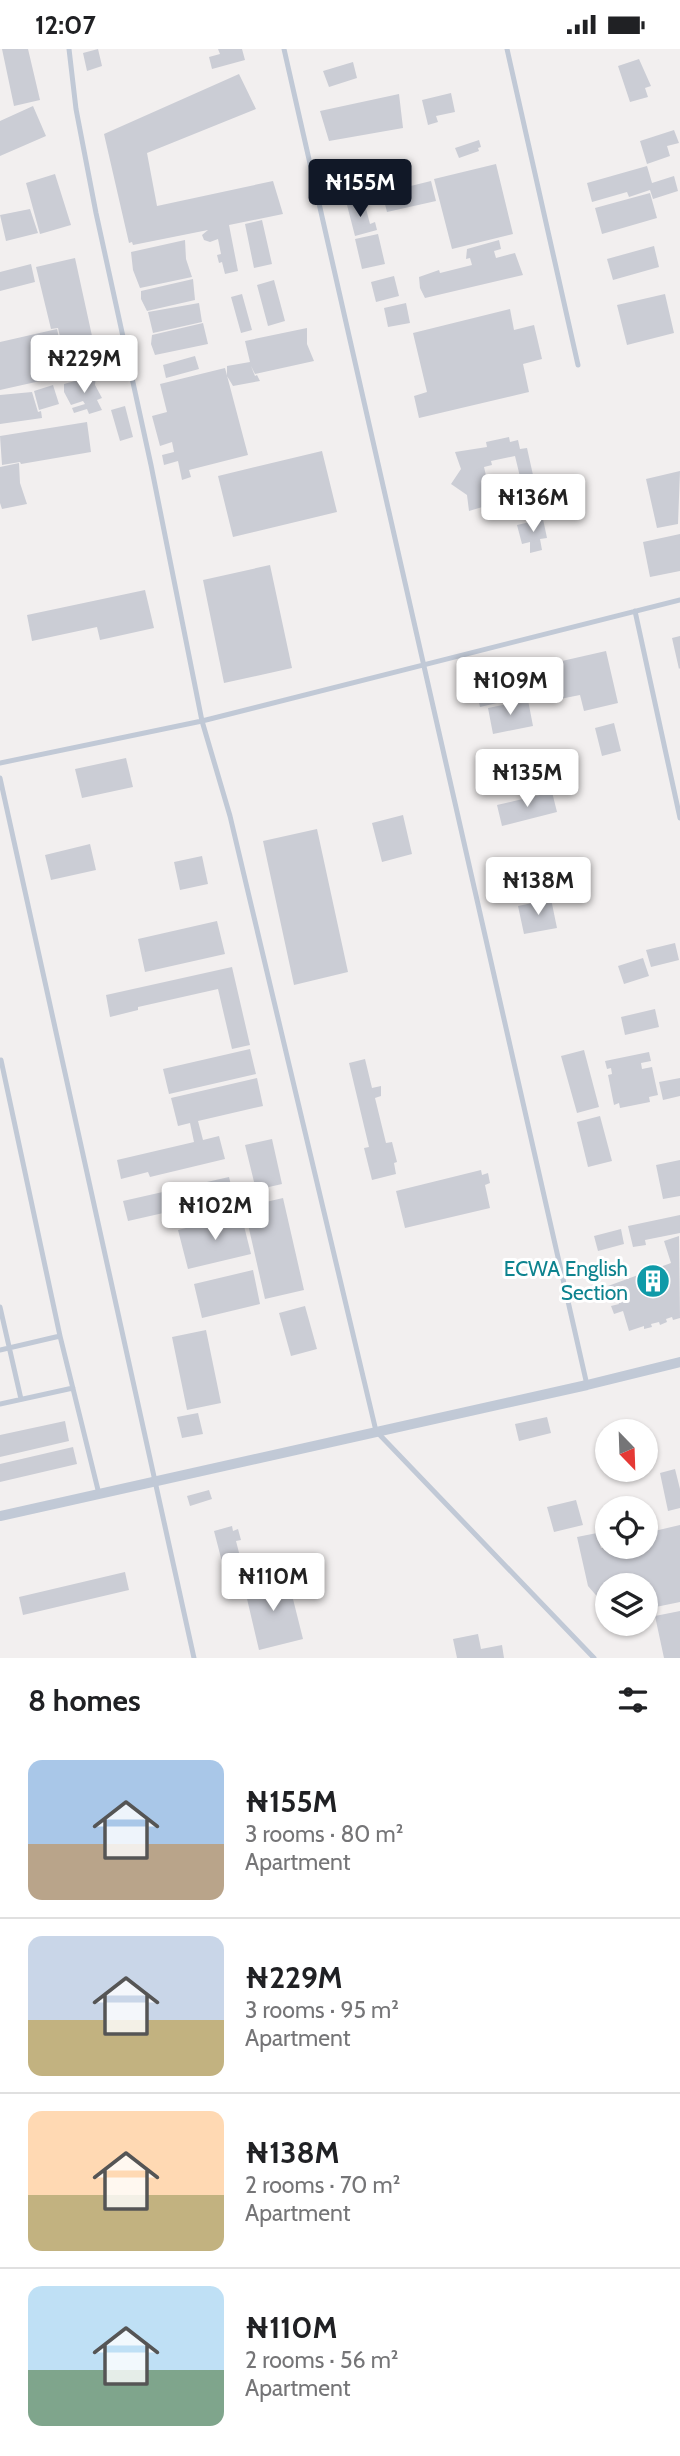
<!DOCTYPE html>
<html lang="en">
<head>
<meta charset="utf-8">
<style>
  :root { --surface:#fff; --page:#f6f6f6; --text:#202124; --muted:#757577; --line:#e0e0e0; --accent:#111827 }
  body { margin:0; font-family:Cabin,sans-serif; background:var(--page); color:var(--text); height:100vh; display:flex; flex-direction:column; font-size:26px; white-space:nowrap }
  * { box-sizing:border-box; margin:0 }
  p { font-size:23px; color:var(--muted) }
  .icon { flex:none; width:38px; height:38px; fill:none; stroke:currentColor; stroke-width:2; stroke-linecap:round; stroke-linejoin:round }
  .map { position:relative; height:1609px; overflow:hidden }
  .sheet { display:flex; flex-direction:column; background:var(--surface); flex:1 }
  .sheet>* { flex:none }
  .needle { width:46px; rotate:157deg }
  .fabs { position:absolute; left:595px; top:1370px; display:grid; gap:14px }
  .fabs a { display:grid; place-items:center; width:63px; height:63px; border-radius:50%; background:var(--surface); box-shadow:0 2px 5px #0004; font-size:35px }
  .price { position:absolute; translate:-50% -60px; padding:0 16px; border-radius:7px; background:#fff; color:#222; font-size:23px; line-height:46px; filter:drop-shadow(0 2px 4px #0008) }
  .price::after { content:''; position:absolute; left:50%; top:42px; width:21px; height:16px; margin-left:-10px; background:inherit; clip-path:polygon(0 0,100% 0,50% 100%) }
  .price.active { background:var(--accent); color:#fff }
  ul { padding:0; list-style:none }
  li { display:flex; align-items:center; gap:21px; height:175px; padding:0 28px }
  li+li { border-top:2px solid var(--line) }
  li span { display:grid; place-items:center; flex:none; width:196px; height:140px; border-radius:14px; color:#555 }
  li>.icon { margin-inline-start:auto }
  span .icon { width:84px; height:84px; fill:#fffc; stroke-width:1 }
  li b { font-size:30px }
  h2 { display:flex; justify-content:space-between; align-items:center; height:84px; padding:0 28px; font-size:30px }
  .status { display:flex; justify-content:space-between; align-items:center; height:49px; padding:0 35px; background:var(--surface); direction:ltr }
  .status svg { height:19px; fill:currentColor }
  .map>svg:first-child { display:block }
</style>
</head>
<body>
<div class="status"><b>12:07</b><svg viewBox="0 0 49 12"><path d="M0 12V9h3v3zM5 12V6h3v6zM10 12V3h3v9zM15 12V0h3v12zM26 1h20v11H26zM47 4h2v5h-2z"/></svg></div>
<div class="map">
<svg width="680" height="1609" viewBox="0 0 680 1609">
  <rect width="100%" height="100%" fill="#f2efef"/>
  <path fill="#cbcdd5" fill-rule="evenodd" d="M2,0H28L40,51L14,57Z
    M98,0L102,17L87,22L83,4Z
    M218,0H242L245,11L212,20L209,8L220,5Z
    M639,10L651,37L645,39L648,48L630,53L618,17Z
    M353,13L357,29L329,38L323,22Z
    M239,25L256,60L147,104L157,157L273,132L283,165L229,176L238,222L225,225L222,213L219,214L217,206L221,205L218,190L210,193L204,191L202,186L208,181L133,196L132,193L129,194L104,85Z
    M451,44L455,63L436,67L438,73L428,76L422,51Z
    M399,45L403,79L329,92L320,62Z
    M33,57L46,87L0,107V72Z
    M674,81L679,94L667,97L670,107L647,115L640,92Z
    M479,91L481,98L478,99L479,102L459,109L455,99Z
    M496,115L513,185L452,200L434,130Z
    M647,117L652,134L674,127L678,142L653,150L650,141L629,148L627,143L592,153L587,134Z
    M55,125L71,176L40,185L26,134Z
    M431,132L436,152L387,163L382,144Z
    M650,144L657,169L602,185L595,159Z
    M364,152L370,175L375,173L377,181L355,187L347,156Z
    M30,160L38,184L6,192L0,166Z
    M262,171L272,215L254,219L245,175Z
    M378,185L385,215L362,220L355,190Z
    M185,191L186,210L192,228L140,239L133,221L131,203Z
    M499,191L501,200L494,202L496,209L515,204L523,226L425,249L420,239L419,228L439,221L440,224L472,216L470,209L466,210L467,200Z
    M654,197L659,218L613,231L607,210Z
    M75,209L99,319L69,326L58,279L51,280L36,218Z
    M31,215L35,233L0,242V223Z
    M394,227L399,247L376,253L371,233Z
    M193,230L195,251L147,262L141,250V242Z
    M274,231L285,272L268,277L257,236Z
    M242,245L252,281L241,284L231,248Z
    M665,245L674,284L627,296L617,256Z
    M199,254L202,273L153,284L148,263Z
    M406,254L410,274L388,278L384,259Z
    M510,260L514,281L534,276L542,310L523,315L529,343L419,369L414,347L427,343L413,284Z
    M203,274L208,295L155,306L151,295L152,286Z
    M307,279V295L314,312L255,325L251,317L255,327L257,326L260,332L233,337L227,327V317L250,313L245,292Z
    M57,280L67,326L0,341V293Z
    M195,307L199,320L166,329L163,316Z
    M225,319L248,406L189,421L191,428L182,431L178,412L164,416L162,406L174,403L172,393L160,397L152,367L167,363L160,335Z
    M96,326L95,336L102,349L97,351L102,361L89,365L87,360L74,364L72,359L85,355L83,352L71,356L64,343V335Z
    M53,336L59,355L39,361L34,342Z
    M32,343L38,363L41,362L42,369L0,375V346Z
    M125,357L133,388L120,392L111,361Z
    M87,373L91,403L21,415L20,413L2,416L0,387Z
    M509,388L510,393L518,391L520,400L527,399L535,435L529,437L531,445L524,447L525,451L500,457L499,453L469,462L467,446L451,435L461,420L455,403L487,398L486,393ZM515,407L521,432L497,438L496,433L488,435L484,418L492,416L491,412Z
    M322,402L337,463L233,488L218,427Z
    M19,414L20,434L27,455L2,460L0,454V418Z
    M680,422L678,475L657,479L646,430Z
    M543,470L547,489L540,490L542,501L530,504V493L522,495L517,476Z
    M680,485V522L650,528L643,493Z
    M270,516L292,619L224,634L203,531Z
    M145,541L154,579L100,591L97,578L32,592L27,566Z
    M680,587V619L679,620L672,589Z
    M606,602L618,654L584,662L580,646L560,650L558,640L480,658L474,632Z
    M528,651L533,677L493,685L488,659Z
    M614,674L621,702L602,707L595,679Z
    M126,709L133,738L82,749L75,720Z
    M552,743L557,763L502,777L497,756Z
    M403,766L412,805L382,813L372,774Z
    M317,780L348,923L294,936L263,792Z
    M90,795L96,821L51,831L45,806Z
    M202,807L208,835L180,841L174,813Z
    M551,850L557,879L524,885L518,857Z
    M217,872L225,905L145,923L138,890Z
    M675,894L679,911L651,918L646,901Z
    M643,909L649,927L624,935L618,917Z
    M232,918L250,996L232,1000L218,940L138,958V961L110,968L106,946Z
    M655,960L659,978L625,986L621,968Z
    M250,1000L256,1025L169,1045L163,1020Z
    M584,1001L599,1058L577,1064L561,1007Z
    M649,1003L651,1012L641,1014L642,1020L652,1018L658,1046L649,1048L650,1053L620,1059L619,1054L614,1056L608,1026L612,1025L611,1019L607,1020L605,1012Z
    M365,1010L372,1039L381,1037V1047L375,1049L386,1094L392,1093L397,1113L394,1114L396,1125L372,1131L364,1099L369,1098L349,1014Z
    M257,1029L263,1057L198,1072L203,1091L219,1087L225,1110L150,1128L148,1123L121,1130L117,1111L194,1093L190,1074L178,1077L171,1049Z
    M680,1029V1047L663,1051L659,1033Z
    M600,1067L612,1112L588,1118L577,1073Z
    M272,1090L282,1135L256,1141L245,1096Z
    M680,1111V1147L663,1150L656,1116Z
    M481,1121L482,1126L488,1124L490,1134L485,1136L490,1159L405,1179L396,1142Z
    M229,1128L234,1148L128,1172L123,1152Z
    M283,1149L304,1241L265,1250L244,1158Z
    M241,1165L251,1205L188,1220L178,1181Z
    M680,1166V1184L645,1191L646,1196L633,1198L628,1177Z
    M621,1180L624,1195L598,1202L594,1187Z
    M679,1187L680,1269L673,1271L672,1268L666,1270L667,1273L660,1276L659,1273L651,1275L652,1278L644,1280V1277L629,1282L623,1262L614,1265L611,1257L619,1255L616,1247L612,1249L608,1237L671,1214L664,1192Z
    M253,1221L260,1255L202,1269L194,1235Z
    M305,1257L317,1300L291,1307L279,1264Z
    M206,1281L221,1354L187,1361L172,1288Z
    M198,1364L203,1385L182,1389L177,1368Z
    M547,1368L551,1384L519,1392L515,1375Z
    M65,1372L69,1392L0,1408V1386Z
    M73,1398L77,1415L0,1433V1415Z
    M675,1420L680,1440V1459L668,1462L660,1424Z
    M209,1441L212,1450L190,1457L187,1447Z
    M576,1451L583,1476L554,1483L547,1458Z
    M680,1476V1553L646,1560V1536H607V1559L588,1537L577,1488L597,1484L601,1499L646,1498V1484Z
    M232,1477L233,1482L238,1480L241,1491L236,1492L246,1531L228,1536L214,1482Z
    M125,1523L129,1541L23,1566L19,1548Z
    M287,1526L303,1590L259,1601L244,1537Z
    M680,1562V1609H664L655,1567Z
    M478,1585L481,1600L502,1596L504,1609H457L453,1590Z"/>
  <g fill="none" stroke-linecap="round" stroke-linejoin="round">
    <path stroke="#c1c9d6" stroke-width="5" d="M69,0L76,60L96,164L151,416L202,672L230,767L376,1382L594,1609
      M284,0L587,1336
      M507,0L578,316
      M635,562L680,769
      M0,714L202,672L680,551
      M0,729L194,1609
      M1,1011L60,1287
      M0,1258L21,1350
      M0,1301L60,1287L99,1445
      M0,1355L73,1339"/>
    <path stroke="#c1c9d6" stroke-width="10" d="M0,1467L587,1336L680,1313"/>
  </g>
  <defs>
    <g id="building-disc" transform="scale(1.75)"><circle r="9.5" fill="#0f9aa8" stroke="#fff"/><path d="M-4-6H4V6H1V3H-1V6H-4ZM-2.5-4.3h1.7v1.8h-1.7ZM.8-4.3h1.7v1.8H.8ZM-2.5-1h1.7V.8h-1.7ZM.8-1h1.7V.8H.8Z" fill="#fff"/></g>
  </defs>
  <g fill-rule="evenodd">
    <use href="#building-disc" x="653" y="1232"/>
  </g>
  <g text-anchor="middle" stroke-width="6" stroke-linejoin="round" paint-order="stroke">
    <g font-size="21" fill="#0d838f" stroke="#fff" text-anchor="end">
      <text x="628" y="1227">ECWA English<tspan x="628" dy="24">Section</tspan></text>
    </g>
  </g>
</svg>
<div class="fabs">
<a><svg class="needle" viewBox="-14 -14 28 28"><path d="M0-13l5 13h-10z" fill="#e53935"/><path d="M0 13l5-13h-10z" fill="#757577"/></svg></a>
<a><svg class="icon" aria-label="locate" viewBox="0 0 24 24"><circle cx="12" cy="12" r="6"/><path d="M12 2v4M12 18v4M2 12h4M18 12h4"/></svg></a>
<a><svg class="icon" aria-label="layers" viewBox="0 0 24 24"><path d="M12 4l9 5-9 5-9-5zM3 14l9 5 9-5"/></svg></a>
</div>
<b class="price active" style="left:360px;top:170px">₦155M</b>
<b class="price" style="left:84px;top:346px">₦229M</b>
<b class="price" style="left:533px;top:485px">₦136M</b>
<b class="price" style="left:510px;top:668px">₦109M</b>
<b class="price" style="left:527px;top:760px">₦135M</b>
<b class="price" style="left:538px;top:868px">₦138M</b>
<b class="price" style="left:215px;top:1193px">₦102M</b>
<b class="price" style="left:273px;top:1564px">₦110M</b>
</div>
<section class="sheet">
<h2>8 homes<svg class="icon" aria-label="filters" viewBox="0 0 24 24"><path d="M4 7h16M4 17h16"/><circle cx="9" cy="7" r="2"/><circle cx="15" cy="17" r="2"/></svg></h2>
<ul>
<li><span style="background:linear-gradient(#a9c7e8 60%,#b9a48a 0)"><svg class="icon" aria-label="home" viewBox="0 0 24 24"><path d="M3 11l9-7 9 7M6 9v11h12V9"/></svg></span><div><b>₦155M</b><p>3 rooms · 80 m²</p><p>Apartment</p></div></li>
<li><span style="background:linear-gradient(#c9d6e8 60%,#c2b280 0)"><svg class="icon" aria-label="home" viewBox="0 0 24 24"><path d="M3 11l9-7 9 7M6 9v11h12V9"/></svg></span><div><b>₦229M</b><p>3 rooms · 95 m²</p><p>Apartment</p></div></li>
<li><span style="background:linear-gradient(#ffd9b3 60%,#c2b280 0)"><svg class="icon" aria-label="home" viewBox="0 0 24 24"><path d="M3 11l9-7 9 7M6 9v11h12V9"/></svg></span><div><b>₦138M</b><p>2 rooms · 70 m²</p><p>Apartment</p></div></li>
<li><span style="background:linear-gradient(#bfe0f5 60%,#7fa58c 0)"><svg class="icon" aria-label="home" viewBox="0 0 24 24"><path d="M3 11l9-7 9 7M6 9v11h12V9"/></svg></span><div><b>₦110M</b><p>2 rooms · 56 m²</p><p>Apartment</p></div></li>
</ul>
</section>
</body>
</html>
